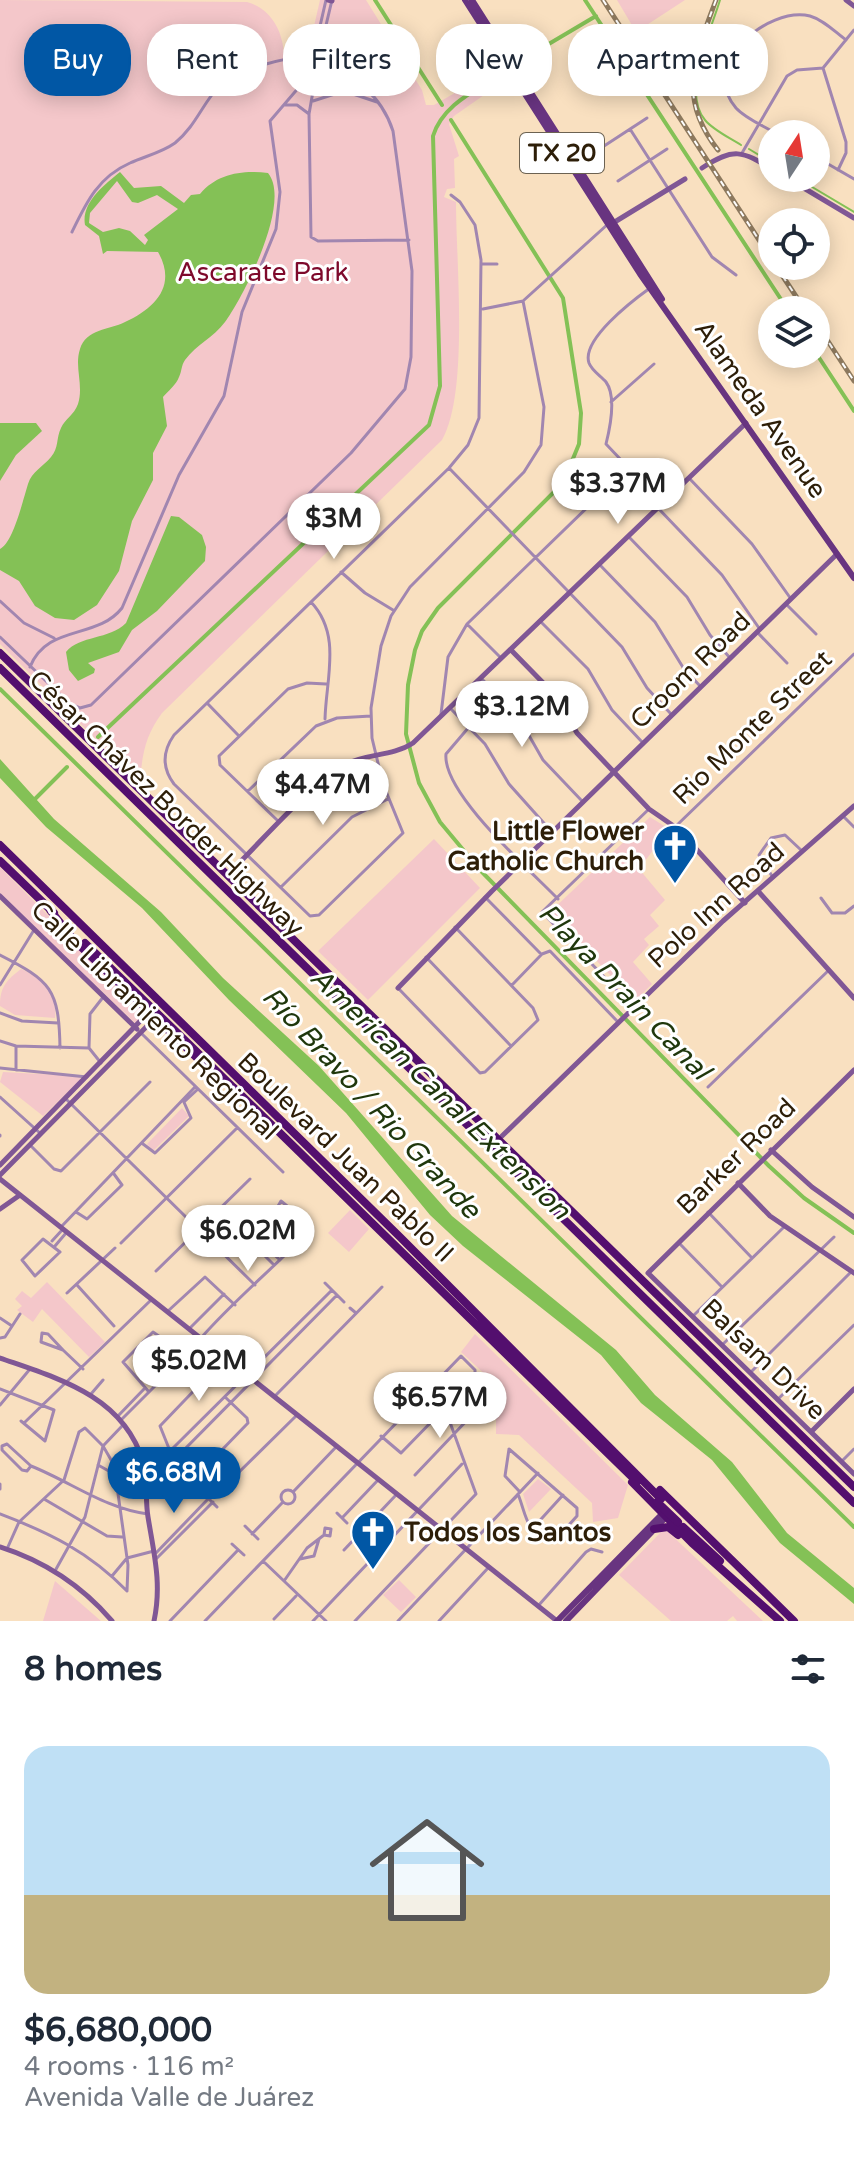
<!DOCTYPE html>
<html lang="en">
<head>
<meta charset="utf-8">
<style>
  :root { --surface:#fff; --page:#f6f6f7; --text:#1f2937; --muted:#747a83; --accent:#0157a5 }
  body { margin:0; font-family:"Varela Round",sans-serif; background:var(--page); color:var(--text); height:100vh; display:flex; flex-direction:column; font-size:30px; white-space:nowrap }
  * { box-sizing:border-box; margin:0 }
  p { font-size:26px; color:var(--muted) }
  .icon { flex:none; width:44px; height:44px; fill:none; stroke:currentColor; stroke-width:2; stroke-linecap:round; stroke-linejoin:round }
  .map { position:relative; height:1621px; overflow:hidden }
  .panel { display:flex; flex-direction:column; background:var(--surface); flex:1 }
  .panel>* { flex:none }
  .banner { position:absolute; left:24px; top:24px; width:806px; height:72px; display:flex; gap:16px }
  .needle { width:52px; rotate:12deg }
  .controls { position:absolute; left:758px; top:120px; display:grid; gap:16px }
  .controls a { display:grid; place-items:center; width:72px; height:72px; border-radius:50%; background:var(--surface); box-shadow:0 4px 20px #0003; font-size:40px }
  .price { position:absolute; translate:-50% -68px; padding:0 18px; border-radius:28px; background:#fff; color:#222; font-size:26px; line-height:52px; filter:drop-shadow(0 2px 4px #0008) }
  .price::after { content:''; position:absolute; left:50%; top:48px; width:24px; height:18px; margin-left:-12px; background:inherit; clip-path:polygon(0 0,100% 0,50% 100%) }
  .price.active { background:var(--accent); color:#fff }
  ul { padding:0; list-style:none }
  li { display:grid; align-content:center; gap:16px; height:424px; padding:0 24px }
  li span { display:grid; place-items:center; height:248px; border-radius:24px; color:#555 }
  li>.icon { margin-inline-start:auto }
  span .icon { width:144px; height:144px; fill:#fffc; stroke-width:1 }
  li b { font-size:34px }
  h2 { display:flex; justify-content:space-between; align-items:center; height:96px; padding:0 24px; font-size:34px }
  .tag { padding:0 28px; border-radius:32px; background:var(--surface); box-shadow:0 4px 20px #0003; font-size:28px; line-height:72px }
  .tag.active { background:var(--accent); color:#fff }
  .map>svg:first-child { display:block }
</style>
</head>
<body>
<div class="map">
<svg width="854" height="1621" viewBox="0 0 854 1621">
  <rect width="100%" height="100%" fill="#f9e0c0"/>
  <path fill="#f4c7ca" d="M0,0L247,2C271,9 283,31 284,55L309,48L320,0H366L422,90L426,105H434L500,67L507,79L454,116L449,124L459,156L454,159L455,188L447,189L444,197L456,202C456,262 469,393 442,440L162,713C145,736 142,755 140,783L0,644Z
    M617,0H685L636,32Z
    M650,817L669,829L639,869L665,900L650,915L659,926L644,939L649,945L633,962L652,984L635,1001L550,912Z
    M434,839L480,888L368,1000L318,951Z
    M0,867L140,1008L142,1015L135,1023L0,893Z
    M21,969C42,977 58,996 55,1018L15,1015L0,1006C0,986 7,980 21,969Z
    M3,1072L78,1076L81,1079L43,1116L0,1082Z
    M182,1108L189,1116L153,1151L147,1144Z
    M350,1210L369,1229L349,1252L328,1233Z
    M47,1282L105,1342L89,1357L42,1309L33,1322L17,1310L22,1306L15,1299L22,1291L31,1298Z
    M475,1334L628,1485L618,1518L593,1522L592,1503L519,1435L496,1434V1380L490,1379L461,1352Z
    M167,1345L179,1356L148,1385L137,1373Z
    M538,1479L551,1489L529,1512L523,1494Z
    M667,1531L763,1621H737L733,1616L727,1621H671L619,1575L661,1532Z
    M399,1580L416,1597L401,1612L383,1595Z
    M55,1581L101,1621H43Z"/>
  <path fill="#84c156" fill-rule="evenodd" d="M120,172L134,188L161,186L184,203L191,195L200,194C217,174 241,170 268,173C292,202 244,296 225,322C214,337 196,345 185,360C181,366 182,371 179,377C176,385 168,391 163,397L167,426L153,453V480L132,521L119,571L97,605L74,620L55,618L35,606L19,581L0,570V549C13,543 23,500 28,484C32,471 43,467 51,457C59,448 56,438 61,428C65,419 74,415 78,404C84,385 74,367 80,349C86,329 109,330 125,322C156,308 177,285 158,252L107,251L103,254L99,236L85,225C81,203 104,185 120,172ZM117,181L132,202L138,203L157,195L178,209L144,235L148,240L145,245L130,231L119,228L103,232L89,223L90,213Z
    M0,423H36L42,431L16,455L0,481Z
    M171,516L179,517L202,535L206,547L205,561L157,611L132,630L119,652L88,663L95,669L94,673L78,681L69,670L66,652C80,635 109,640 126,623Z
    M0,759L54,819L161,912L223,978L319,1066L452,1216L616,1350L655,1395L732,1462L787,1533L854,1588V1604L780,1543L712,1460L641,1403L601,1355L463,1246L430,1215L346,1113L229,1000L142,908L46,827L0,778Z"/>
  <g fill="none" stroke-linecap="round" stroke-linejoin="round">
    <path stroke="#84c156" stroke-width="2" d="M720,0C711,31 681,91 705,120C713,130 730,138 741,145
      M749,149L772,163
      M797,178L854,212"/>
    <path stroke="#84c156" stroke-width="4" d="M375,0L442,105
      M585,0L788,310
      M520,61L596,16
      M451,120L563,298L581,413L579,444L563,483L438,608L422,631L415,650L408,685L406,734L419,783L440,822L480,870L769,1166L804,1198L854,1233
      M816,353L854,411
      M0,689L854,1527
      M98,737L429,425L440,386L433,136C443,104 477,90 503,72
      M32,802L67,767"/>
    <path stroke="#a186b0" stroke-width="3" d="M325,42L326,62
      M318,44L321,29
      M311,57L320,61L315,71L309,69L306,63L315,48L326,0
      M318,59L332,0
      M823,68L846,142V153L838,170
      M317,69L309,114L311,237L318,241L409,240
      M313,101L344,91L377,102
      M284,105H297L309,114
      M630,129L712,257L736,275
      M777,134C764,126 746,119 736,108C699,65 767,6 810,16C824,20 835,32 846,40
      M742,153L787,76L797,70L823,68L854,30
      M816,157L854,179
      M578,163L647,118
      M618,181L667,149
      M451,195L460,202L475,225L481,260L479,418L468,445L449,468L174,735C162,752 162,768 174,784L310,916L319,915L403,833L383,784L372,738L371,708L381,646L391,616L410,587L524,472L541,445L544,407L523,301
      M72,232C86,203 98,177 130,163C145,156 161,153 175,143C196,126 203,102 221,84C234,71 290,55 308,58
      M481,264H497
      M650,288C632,301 581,340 589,363C592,371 601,376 606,382C617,397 610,428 606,444L640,480L644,492L657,507L722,575L759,628
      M483,309L523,301L608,224
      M611,402L654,364
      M449,468L622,647L647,688L671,714
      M689,478L752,544L791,599
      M628,536L687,597L710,635L730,658
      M599,564L655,622L684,669L701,687
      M341,572L365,593L393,610
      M0,601L24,623L54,638
      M311,602C342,635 326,678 325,719
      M786,604L816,634
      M540,621L588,669L612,710L643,743
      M467,624L501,658
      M757,632L787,663
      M0,637L70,704L80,708L91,705L351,453L405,389L411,357L412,271L393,131C381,94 354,76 320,61
      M30,667C47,624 97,640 122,608L179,475L224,396L242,312L276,229L280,192L270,121L300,86L307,68
      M481,678L519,718L543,760L582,801
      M207,703L238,735
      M450,708L485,744L509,784L551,831
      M441,714L448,657L467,624L628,468
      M469,727L446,754C442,793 530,870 558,899
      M248,791L316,726L337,718L371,716
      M843,816L854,827
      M277,820L220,765L219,756L288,689L307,683L326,684
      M676,826L854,654
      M772,876L759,855L771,838L785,835L801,850
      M281,887L352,817L388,799
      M485,897L541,954
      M821,898L832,913H845L854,906
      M0,955C51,981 59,989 60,1048
      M426,957L511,1046
      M0,985L34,930
      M512,985L542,954L550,951L617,1021
      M398,988L480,1073L485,1072L538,1020L533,1008L455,927
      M633,1007L542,912L649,809
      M0,1013L22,1021L58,1023
      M141,1033L283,1172
      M0,1041L16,1046L89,1048L101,1063
      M89,1048L90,1014L104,996
      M0,1068L87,1077
      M16,1070V1046
      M708,1087L829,970
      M0,1097L41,1134
      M66,1099L255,1285
      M184,1102L198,1089
      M0,1135V1136
      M143,1144L155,1153L191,1118L183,1100
      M30,1145L54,1169L61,1171L150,1082
      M76,1212L87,1219L122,1185L114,1174
      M708,1212L752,1258
      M61,1227L195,1087
      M43,1239L60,1252L35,1276L22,1260Z
      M52,1241L63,1229
      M121,1243L237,1128
      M680,1244L722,1287
      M55,1246L66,1233
      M274,1265L249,1240L250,1233L280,1260
      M156,1271L250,1179
      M325,1283L344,1302
      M77,1285L114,1326
      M67,1293L115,1248
      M350,1308L356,1313
      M168,1311L205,1277L235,1305
      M693,1316L784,1227
      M0,1318L12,1326
      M190,1328L224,1294
      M42,1333L48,1334L63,1350L41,1342Z
      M0,1338L5,1337L20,1314
      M201,1338C234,1300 274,1268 309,1231V1224L281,1201L274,1213L299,1240
      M722,1345L834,1237
      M63,1350L83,1369
      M214,1370L225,1359
      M750,1373L852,1271
      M207,1377L160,1426L170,1451L178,1489L185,1488L248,1423L247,1418L225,1397
      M0,1389L54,1410L45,1441L21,1421
      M91,1394L103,1380
      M275,1396L382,1287
      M777,1400L854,1325
      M0,1405L30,1369
      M117,1417L145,1388
      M120,1421L180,1361L182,1357L180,1351L153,1332L123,1362L149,1392
      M24,1423L150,1301
      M7,1444L31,1466L27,1471L22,1470L2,1450V1446Z
      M170,1451L332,1290
      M174,1460L337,1295
      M842,1461L854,1449
      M98,1465L116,1475
      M31,1466C71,1482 106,1509 148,1514
      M225,1473L235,1484
      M415,1475L491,1395
      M231,1480L297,1415
      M0,1484V1489
      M281 1497a7 7 0 1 1 14 0a7 7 0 1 1-14 0Z
      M293,1492L337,1446
      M204,1494L217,1507
      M518,1494C528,1520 526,1538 557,1538L577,1516V1508L509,1449L505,1476L520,1492
      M44,1499L107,1536L122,1537
      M507,1506L516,1497
      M337,1513L347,1523
      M0,1514C50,1533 89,1552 127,1591
      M342,1518L378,1480
      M245,1526L258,1539
      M533,1528L563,1495
      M252,1534L283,1502
      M324,1535L325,1528L331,1529
      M232,1544L244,1555
      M7,1549L19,1522L64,1480L79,1432L85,1428L103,1446L114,1465L128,1565L127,1591
      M344,1550L396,1495
      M156,1553L209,1498
      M156,1559L213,1502
      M300,1559L314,1556L319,1539
      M263,1561L326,1621
      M55,1571L85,1517L103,1446L123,1425
      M112,1576L127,1558L154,1551
      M284,1581L307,1548L324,1535L330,1536L331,1529
      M538,1606L586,1552L591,1549L602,1552
      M274,1619L296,1596
      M170,1621L238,1550
      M205,1621L461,1356L475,1370V1377L401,1453L381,1436
      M313,1621L462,1464
      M355,1621L476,1494L435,1381
      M398,1621L538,1473
      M439,1621L488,1568"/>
    <path stroke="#805795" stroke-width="5" d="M328,0L332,1
      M846,0L854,6
      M702,168C734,147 742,151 772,169
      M787,178L854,218
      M613,223L685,179
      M511,650L554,694L577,733L649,809L678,829L745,903
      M231,871C260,843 311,784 344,765C366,753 392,757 413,743L746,423
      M758,891L854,998
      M0,896L137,1029
      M398,988L492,891L837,554
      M854,1070L648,1273L854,1474
      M502,1136L723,921L854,806
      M771,1150L812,1187L854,1217
      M0,1165L149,1012
      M0,1175L155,1018
      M0,1179L557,1621
      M738,1183L770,1216L854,1273
      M0,1209L20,1195
      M0,1358C57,1378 124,1396 143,1462C148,1480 145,1500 148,1517C154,1554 162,1584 154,1621
      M811,1432L854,1389
      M0,1547C44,1561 82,1586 112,1621"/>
    <path stroke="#683480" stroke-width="6" d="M465,0L640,274L854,578
      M472,0L662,299
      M557,1621L665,1511
      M566,1621L669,1514"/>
    <path stroke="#530f6e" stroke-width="8" d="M0,653L854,1487
      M0,668L854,1503
      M0,845L400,1237L661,1499
      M0,861L54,913
      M50,910L74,940L216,1076
      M234,1088L637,1482
      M632,1482L692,1543L780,1621
      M660,1490L794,1621
      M683,1527L720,1561
      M654,1529L668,1527L678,1535"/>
    <g stroke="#8d795e" stroke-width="5">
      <path id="rail" d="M603,0L772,260
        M716,0C695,57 676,97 718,150
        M776,266L805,310
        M816,323L854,381"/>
    </g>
    <use href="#rail" stroke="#fff" stroke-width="2" stroke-dasharray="6" stroke-linecap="butt"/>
    <path stroke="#530f6e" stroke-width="8" d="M85,943L234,1088
      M657,1502L678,1522"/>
  </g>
  <defs>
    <g id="church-pin" transform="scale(2.3)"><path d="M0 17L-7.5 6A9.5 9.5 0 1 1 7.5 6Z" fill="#0157a5" stroke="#fff"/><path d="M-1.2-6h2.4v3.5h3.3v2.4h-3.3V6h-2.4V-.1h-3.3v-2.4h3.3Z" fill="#fff"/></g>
  </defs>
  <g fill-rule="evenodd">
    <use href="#church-pin" x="675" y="846"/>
    <use href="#church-pin" x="373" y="1532"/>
  </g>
  <g text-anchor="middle" stroke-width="6" stroke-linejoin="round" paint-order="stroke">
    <rect fill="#fff" stroke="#6c6252" stroke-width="2" x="520" y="133" width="84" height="40" rx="6"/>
    <g font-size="24" font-weight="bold" fill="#2d1e08">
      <text x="562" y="161">TX 20</text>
    </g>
    <g font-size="26" fill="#7e092b" stroke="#fff">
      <text x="263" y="281">Ascarate Park</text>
    </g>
    <g font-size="26" fill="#2d1e08" stroke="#fff">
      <text transform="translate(761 409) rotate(55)" y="9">Alameda Avenue</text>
      <text transform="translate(690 670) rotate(-44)" y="9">Croom Road</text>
      <text transform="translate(752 727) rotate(-44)" y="9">Rio Monte Street</text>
      <text transform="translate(167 803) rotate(44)" y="9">César Chávez Border Highway</text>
      <text transform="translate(716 905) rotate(-42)" y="9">Polo Inn Road</text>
      <text transform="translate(155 1020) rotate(44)" y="9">Calle Libramiento Regional</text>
      <text transform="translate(736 1156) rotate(-44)" y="9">Barker Road</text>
      <text transform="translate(346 1157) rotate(44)" y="9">Boulevard Juan Pablo II</text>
      <text transform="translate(764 1359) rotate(44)" y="9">Balsam Drive</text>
    </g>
    <g font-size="26" font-weight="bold" fill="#2d1e08" stroke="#fff" text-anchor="end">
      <text x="644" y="840">Little Flower<tspan x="644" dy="30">Catholic Church</tspan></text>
      <text x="404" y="1541" text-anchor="start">Todos los Santos</text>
    </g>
    <g font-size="28" font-style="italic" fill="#1f370c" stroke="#fff">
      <text transform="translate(625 991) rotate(46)" y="10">Playa Drain Canal</text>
      <text transform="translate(441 1093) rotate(44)" y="10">American Canal Extension</text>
      <text transform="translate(372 1102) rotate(47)" y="10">Río Bravo / Rio Grande</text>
    </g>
  </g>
</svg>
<div class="controls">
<a><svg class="needle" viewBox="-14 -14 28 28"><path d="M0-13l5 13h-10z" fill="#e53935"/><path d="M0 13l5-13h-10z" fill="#747a83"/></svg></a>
<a><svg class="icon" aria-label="locate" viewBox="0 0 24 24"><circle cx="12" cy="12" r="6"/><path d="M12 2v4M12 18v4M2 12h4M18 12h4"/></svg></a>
<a><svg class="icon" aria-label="layers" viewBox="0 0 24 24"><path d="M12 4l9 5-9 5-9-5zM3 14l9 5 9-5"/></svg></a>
</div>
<b class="price" style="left:618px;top:526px">$3.37M</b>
<b class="price" style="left:334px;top:561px">$3M</b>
<b class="price" style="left:522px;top:749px">$3.12M</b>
<b class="price" style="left:323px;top:827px">$4.47M</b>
<b class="price" style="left:248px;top:1273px">$6.02M</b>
<b class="price" style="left:199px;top:1403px">$5.02M</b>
<b class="price" style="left:440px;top:1440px">$6.57M</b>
<b class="price active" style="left:174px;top:1515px">$6.68M</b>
<div class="banner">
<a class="tag active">Buy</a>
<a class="tag">Rent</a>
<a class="tag">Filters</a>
<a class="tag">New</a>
<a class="tag">Apartment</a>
</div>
</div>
<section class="panel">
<h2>8 homes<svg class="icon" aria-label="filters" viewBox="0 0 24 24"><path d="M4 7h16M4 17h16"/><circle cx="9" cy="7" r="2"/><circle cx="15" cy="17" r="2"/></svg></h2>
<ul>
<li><span style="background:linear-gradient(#bfe0f5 60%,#c2b280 0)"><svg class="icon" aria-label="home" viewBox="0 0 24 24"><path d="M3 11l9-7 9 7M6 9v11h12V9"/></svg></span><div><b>$6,680,000</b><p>4 rooms · 116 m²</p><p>Avenida Valle de Juárez</p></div></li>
</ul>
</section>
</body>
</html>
